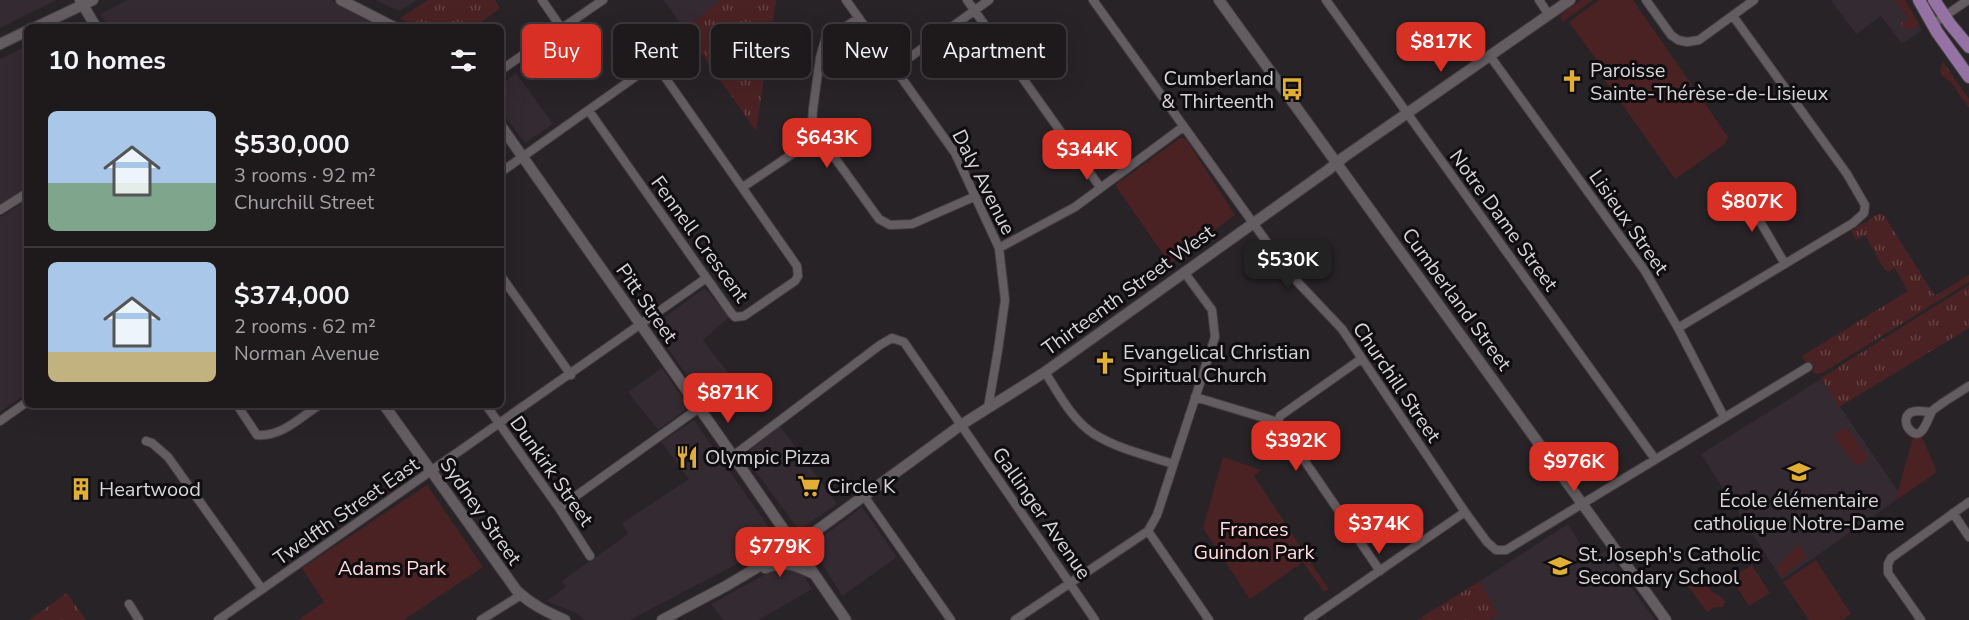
<!DOCTYPE html>
<html lang="en">
<head>
<meta charset="utf-8">
<style>
  :root { --surface:#1e1a1c; --page:#262325; --text:#f1f3f6; --muted:#a1a1a3; --line:#3c383b; --accent:#d93025 }
  body { margin:0; font-family:"Nunito Sans",sans-serif; background:var(--page); color:var(--text); height:100vh; display:flex; flex-direction:column; font-size:22px; white-space:nowrap }
  * { box-sizing:border-box; margin:0 }
  p { font-size:20px; color:var(--muted) }
  .icon { flex:none; width:33px; height:33px; fill:none; stroke:currentColor; stroke-width:2; stroke-linecap:round; stroke-linejoin:round }
  .map { position:relative; flex:1; overflow:hidden }
  .sheet { position:absolute; left:24px; top:24px; width:480px; height:384px; display:flex; flex-direction:column; background:var(--surface); border-radius:9px; box-shadow:0 6px 24px #0002,0 0 0 2px var(--line) }
  .sheet>* { flex:none }
  .banner { position:absolute; left:522px; top:24px; width:570px; height:54px; display:flex; gap:12px }
  .price { position:absolute; translate:-50% -51px; padding:0 14px; border-radius:12px; background:var(--accent); color:#fff; font-size:20px; line-height:39px; filter:drop-shadow(0 2px 3px #0008) }
  .price::after { content:''; position:absolute; left:50%; top:36px; width:18px; height:14px; margin-left:-9px; background:inherit; clip-path:polygon(0 0,100% 0,50% 100%) }
  .price.active { background:#222; color:#fff }
  ul { padding:0; list-style:none }
  li { display:flex; align-items:center; gap:18px; height:150px; padding:0 24px }
  li+li { border-top:2px solid var(--line) }
  li span { display:grid; place-items:center; flex:none; width:168px; height:120px; border-radius:9px; color:#555 }
  li>.icon { margin-inline-start:auto }
  span .icon { width:72px; height:72px; fill:#fffc; stroke-width:1 }
  li b { font-size:26px }
  h2 { display:flex; justify-content:space-between; align-items:center; height:72px; padding:0 24px; font-size:26px }
  .pill { padding:0 21px; border-radius:9px; background:var(--surface); box-shadow:0 6px 24px #0002,0 0 0 2px var(--line); font-size:21px; line-height:54px }
  .pill.active { background:var(--accent); color:#fff }
  .map>svg:first-child { display:block }
</style>
</head>
<body>
<div class="map">
<svg width="1969" height="620" viewBox="0 0 1969 620">
  <defs>
    <pattern id="grass-tufts" width="24" height="20" patternUnits="userSpaceOnUse" patternTransform="scale(1.5)"><rect width="24" height="20" fill="#4b2224"/><path d="M3 7l-1-3M5 7V3M7 7l1-3M15 17l-1-3M17 17v-4M19 17l1-3" fill="none" stroke="#644143"/></pattern>
  </defs>
  <rect width="100%" height="100%" fill="#282326"/>
  <path fill="#342a32" d="M0,0H56L0,28Z
    M128,0H331L381,27H109L100,14Z
    M375,0H417L399,11Z
    M664,0H721L684,29Z
    M1831,0H1904L1922,30L1902,44L1881,16L1856,34Z
    M27,46V188L0,204V59Z
    M516,73L553,124L525,143L501,111V84Z
    M27,200V393L0,412V217Z
    M705,288L729,317L703,340L735,382L706,402L652,326Z
    M662,368L689,407L658,430L628,392Z
    M1821,379L1898,491L1895,501L1782,580L1701,454Z
    M694,420L779,542L630,620H584L578,614L547,601L566,587L562,581L628,534L622,523L689,479L661,442Z
    M780,426L837,504L799,530L747,460L749,451Z
    M862,507L897,557L842,596L815,552L818,540Z
    M1568,524L1590,560L1605,551L1655,620H1490L1498,615L1480,581Z
    M784,564L798,567L812,589L759,620H723L711,604Z"/>
  <path fill="url(#grass-tufts)" d="M428,0H495L500,8L475,27H415L400,18Z
    M721,0H776L756,131L684,29Z
    M1581,0H1593L1562,22L1561,15Z
    M1895,0H1905L1919,24L1916,28L1909,30L1901,26V23L1908,18Z
    M1943,62L1969,99V108L1951,82L1941,75L1940,69Z
    M1878,214H1883L1935,296L1969,275V282L1822,373L1815,374L1812,371L1815,369L1811,362H1805L1802,356L1908,291L1895,268L1888,272L1884,269L1865,235L1856,240L1851,231L1865,222L1868,223L1867,221Z
    M1969,285V328L1839,407L1821,378Z
    M1480,581L1498,615L1490,620H1417Z
    M67,593L86,620H29Z"/>
  <path fill="#4b2224" d="M1599,0H1633L1728,137L1725,144L1675,179L1605,80L1609,77L1569,22Z
    M1180,138L1186,139L1235,215L1170,264L1115,185Z
    M1846,426L1868,456V459L1861,465H1855L1833,435Z
    M1913,437H1922L1937,472L1895,501Z
    M1223,457L1261,470L1254,476L1329,590L1324,592L1303,562L1250,599L1203,528Z
    M427,485L483,567L404,620H298L324,602L302,568Z
    M1799,545L1807,558L1781,577L1777,570L1778,564C1788,560 1790,549 1799,545Z
    M1816,560L1851,614L1842,620H1809L1783,582Z
    M1752,565L1770,593L1749,606L1731,578Z
    M1705,571L1709,578L1706,583L1712,592L1722,597L1725,602L1723,607H1715L1707,612L1687,585L1688,582Z"/>
  <g fill="none" stroke-linecap="round" stroke-linejoin="round">
    <g stroke="#454043" stroke-width="10">
      <path id="minor" d="M542,0L562,29
        M846,0L955,153L999,248L1005,300L998,350L988,408
        M967,0L1100,187
        M1093,0L1289,273L1342,329L1465,512L1487,542L1496,550H1506L1808,367
        M1326,0L1655,459
        M1539,0L1549,15
        M1646,0L1671,35L1678,40L1687,42L1699,40L1754,0
        M859,18L825,40L820,58L813,109L812,124L819,136L879,219L890,225L912,224L976,196
        M1933,24L1968,0
        M1490,56L1645,271L1678,328L1724,417
        M895,68L989,0
        M501,70L603,0
        M501,172L645,70H656L662,73L797,266L798,276L795,281L744,316L735,317L732,314L589,111
        M743,187L819,136
        M1741,189L1785,264
        M0,210L27,193
        M999,248L1075,207L1183,127
        M1184,272L1212,310L1215,337L1157,515L1148,531L1209,620
        M501,276L571,375
        M1678,328L1853,223L1864,213L1865,205L1847,174L1733,16
        M1045,372C1058,393 1073,421 1094,434C1118,449 1146,455 1173,464
        M1195,397L1278,422L1380,571
        M237,405L257,435C281,437 300,418 319,405
        M486,405L559,508L590,556
        M1930,412C1922,411 1907,408 1906,420C1906,423 1907,427 1909,429C1923,445 1928,415 1933,410C1944,401 1957,394 1969,386
        M0,421L27,402
        M1278,422L1280,416L1361,359
        M146,441L152,443L168,457L262,589
        M733,456L880,345L892,338L904,342L1095,620
        M864,496L951,620
        M559,508L699,408
        M1953,513L1969,537
        M129,604L139,620
        M218,620L705,279
        M481,620L521,595
        M1015,620L1148,531
        M1308,620L1465,512
        M1921,620L1888,573V564L1891,558L1969,502"/>
    </g>
    <g stroke="#454043" stroke-width="12">
      <path id="tertiary" d="M80,0L96,27
        M341,0L394,27
        M1219,0L1666,620
        M501,126L733,456L846,620
        M384,405L517,591C532,605 547,612 565,620
        M765,568C785,561 793,564 812,573
        M662,620L726,586L805,539L961,425L1045,372L1328,170L1344,157L1570,0"/>
    </g>
    <g stroke="#454043" stroke-width="12">
      <path id="secondary" d="M36,27L93,0
        M0,44L27,31"/>
    </g>
    <g stroke="#454043" stroke-width="14">
      <path id="primary" d="M1919,0L1937,32L1969,77
        M1934,0L1950,24L1969,47"/>
    </g>
    <use href="#minor" stroke="#635d61" stroke-width="8"/>
    <use href="#tertiary" stroke="#635d61" stroke-width="10"/>
    <use href="#secondary" stroke="#635d61" stroke-width="10"/>
    <use href="#primary" stroke="#9473a4" stroke-width="12"/>
  </g>
  <defs>
    <g id="church-bare" transform="scale(1.8)"><path d="M-1.2-6h2.4v3.5h3.3v2.4h-3.3V6h-2.4V-.1h-3.3v-2.4h3.3Z" fill="#e2af34" stroke="#0f0d0f" stroke-width="2.5" paint-order="stroke"/></g>
    <g id="bus-bare" transform="scale(1.8)"><path d="M-5-6H5V4H4V6H2V4H-2V6H-4V4H-5ZM-3.5-4V0h7V-4ZM-3.5 1.2v1.5H-2V1.2ZM2 1.2v1.5H3.5V1.2Z" fill="#e2af34" stroke="#0f0d0f" stroke-width="2.5" paint-order="stroke"/></g>
    <g id="restaurant-bare" transform="scale(1.8)"><path d="M-5-6h1v4h1v-4h1v4h1v-4h1v5L-1.5 .5V6h-2V.5L-5-1ZM5-6V6H3V1.5H1.5Q1.5-4 5-6Z" fill="#e2af34" stroke="#0f0d0f" stroke-width="2.5" paint-order="stroke"/></g>
    <g id="school-bare" transform="scale(1.8)"><path d="M0-5L7-2L0 1L-7-2ZM-4 1L0 2.5L4 1V4Q0 6-4 4Z" fill="#e2af34" stroke="#0f0d0f" stroke-width="2.5" paint-order="stroke"/></g>
    <g id="supermarket-bare" transform="scale(1.8)"><path d="M-6-5.5h2.5l.6 2H6L4.5 2H-2.5L-4.4-4H-6ZM-1.5 3.2a1.3 1.3 0 1 0 .1 0ZM3 3.2a1.3 1.3 0 1 0 .1 0Z" fill="#e2af34" stroke="#0f0d0f" stroke-width="2.5" paint-order="stroke"/></g>
    <g id="building-bare" transform="scale(1.8)"><path d="M-4-6H4V6H1V3H-1V6H-4ZM-2.5-4.3h1.7v1.8h-1.7ZM.8-4.3h1.7v1.8H.8ZM-2.5-1h1.7V.8h-1.7ZM.8-1h1.7V.8H.8Z" fill="#e2af34" stroke="#0f0d0f" stroke-width="2.5" paint-order="stroke"/></g>
  </defs>
  <g fill-rule="evenodd">
    <use href="#church-bare" x="1572" y="81"/>
    <use href="#bus-bare" x="1292" y="89"/>
    <use href="#church-bare" x="1105" y="363"/>
    <use href="#restaurant-bare" x="687" y="457"/>
    <use href="#school-bare" x="1799" y="472"/>
    <use href="#supermarket-bare" x="809" y="486"/>
    <use href="#building-bare" x="81" y="489"/>
    <use href="#school-bare" x="1560" y="566"/>
  </g>
  <g text-anchor="middle" stroke-width="6" stroke-linejoin="round" paint-order="stroke">
    <g font-size="20" fill="#d8d5d7" stroke="#0f0d0f" text-anchor="start">
      <text x="1590" y="77">Paroisse<tspan x="1590" dy="23">Sainte-Thérèse-de-Lisieux</tspan></text>
      <text x="1274" y="85" text-anchor="end">Cumberland<tspan x="1274" dy="23">&amp; Thirteenth</tspan></text>
      <text x="1123" y="359">Evangelical Christian<tspan x="1123" dy="23">Spiritual Church</tspan></text>
      <text x="705" y="464">Olympic Pizza</text>
      <text x="827" y="493">Circle K</text>
      <text x="99" y="496">Heartwood</text>
      <text x="1799" y="507" text-anchor="middle">École élémentaire<tspan x="1799" dy="23">catholique Notre-Dame</tspan></text>
      <text x="1578" y="561">St. Joseph's Catholic<tspan x="1578" dy="23">Secondary School</tspan></text>
    </g>
    <g font-size="20" fill="#d8d5d7" stroke="#0f0d0f">
      <text transform="translate(984 182) rotate(63)" y="7">Daly Avenue</text>
      <text transform="translate(1504 220) rotate(54)" y="7">Notre Dame Street</text>
      <text transform="translate(1629 222) rotate(55)" y="7">Lisieux Street</text>
      <text transform="translate(700 239) rotate(54)" y="7">Fennell Crescent</text>
      <text transform="translate(1128 290) rotate(-36)" y="7">Thirteenth Street West</text>
      <text transform="translate(1457 299) rotate(54)" y="7">Cumberland Street</text>
      <text transform="translate(647 303) rotate(55)" y="7">Pitt Street</text>
      <text transform="translate(1397 382) rotate(56)" y="7">Churchill Street</text>
      <text transform="translate(552 471) rotate(55)" y="7">Dunkirk Street</text>
      <text transform="translate(346 511) rotate(-35)" y="7">Twelfth Street East</text>
      <text transform="translate(481 511) rotate(55)" y="7">Sydney Street</text>
      <text transform="translate(1042 513) rotate(55)" y="7">Gallinger Avenue</text>
    </g>
    <g font-size="20" fill="#ffdada" stroke="#0f0d0f">
      <text x="1254" y="536">Frances<tspan x="1254" dy="23">Guindon Park</tspan></text>
      <text x="392" y="575">Adams Park</text>
    </g>
  </g>
</svg>
<b class="price" style="left:1441px;top:73px">$817K</b>
<b class="price" style="left:827px;top:169px">$643K</b>
<b class="price" style="left:1087px;top:181px">$344K</b>
<b class="price" style="left:1752px;top:233px">$807K</b>
<b class="price active" style="left:1288px;top:291px">$530K</b>
<b class="price" style="left:728px;top:424px">$871K</b>
<b class="price" style="left:1296px;top:472px">$392K</b>
<b class="price" style="left:1574px;top:493px">$976K</b>
<b class="price" style="left:1379px;top:555px">$374K</b>
<b class="price" style="left:780px;top:578px">$779K</b>
<div class="banner">
<a class="pill active">Buy</a>
<a class="pill">Rent</a>
<a class="pill">Filters</a>
<a class="pill">New</a>
<a class="pill">Apartment</a>
</div>
<section class="sheet">
<h2>10 homes<svg class="icon" aria-label="filters" viewBox="0 0 24 24"><path d="M4 7h16M4 17h16"/><circle cx="9" cy="7" r="2"/><circle cx="15" cy="17" r="2"/></svg></h2>
<ul>
<li><span style="background:linear-gradient(#a9c7e8 60%,#7fa58c 0)"><svg class="icon" aria-label="home" viewBox="0 0 24 24"><path d="M3 11l9-7 9 7M6 9v11h12V9"/></svg></span><div><b>$530,000</b><p>3 rooms · 92 m²</p><p>Churchill Street</p></div></li>
<li><span style="background:linear-gradient(#a9c7e8 75%,#c2b280 0)"><svg class="icon" aria-label="home" viewBox="0 0 24 24"><path d="M3 11l9-7 9 7M6 9v11h12V9"/></svg></span><div><b>$374,000</b><p>2 rooms · 62 m²</p><p>Norman Avenue</p></div></li>
</ul>
</section>
</div>
</body>
</html>
